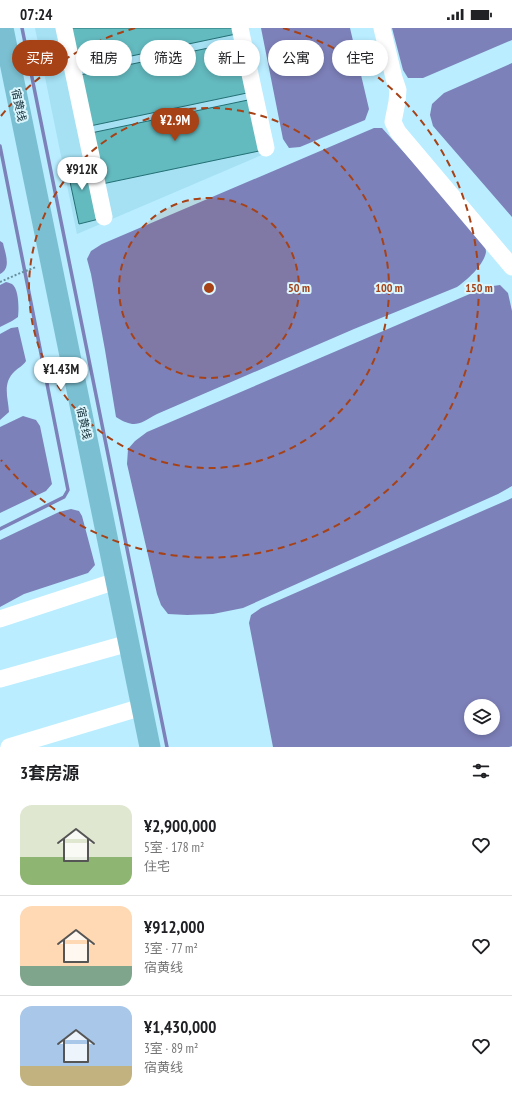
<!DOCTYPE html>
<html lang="zh">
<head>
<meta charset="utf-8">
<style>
  :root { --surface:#fff; --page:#f6f6f6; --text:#202124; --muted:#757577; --line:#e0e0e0; --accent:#a74116 }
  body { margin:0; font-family:"PT Sans Narrow","Noto Sans SC",sans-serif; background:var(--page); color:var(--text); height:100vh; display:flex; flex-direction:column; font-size:15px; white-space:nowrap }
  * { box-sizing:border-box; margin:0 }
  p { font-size:13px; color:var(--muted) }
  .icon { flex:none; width:22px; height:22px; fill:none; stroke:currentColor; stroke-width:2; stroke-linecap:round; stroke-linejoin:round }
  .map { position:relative; height:719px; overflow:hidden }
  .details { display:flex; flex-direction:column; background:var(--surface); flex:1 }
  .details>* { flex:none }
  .top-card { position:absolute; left:12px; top:12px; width:488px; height:36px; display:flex; gap:8px }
  .buttons { position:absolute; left:464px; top:671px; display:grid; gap:8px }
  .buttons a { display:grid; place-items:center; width:36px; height:36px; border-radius:50%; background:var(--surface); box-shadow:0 2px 6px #0003; font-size:20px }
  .price { position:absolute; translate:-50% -34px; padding:0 9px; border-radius:14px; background:#fff; color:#222; font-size:13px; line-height:26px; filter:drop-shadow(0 1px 2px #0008) }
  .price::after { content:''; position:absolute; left:50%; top:24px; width:12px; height:9px; margin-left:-6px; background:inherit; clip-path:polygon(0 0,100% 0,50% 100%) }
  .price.selected { background:var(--accent); color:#fff }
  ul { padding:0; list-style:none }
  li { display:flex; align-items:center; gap:12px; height:100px; padding:0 20px }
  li+li { border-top:1px solid var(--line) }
  li span { display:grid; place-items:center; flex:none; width:112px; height:80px; border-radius:12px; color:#555 }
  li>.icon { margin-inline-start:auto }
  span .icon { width:48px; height:48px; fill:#fffc; stroke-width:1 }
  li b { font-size:17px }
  h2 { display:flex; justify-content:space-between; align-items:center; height:48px; padding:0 20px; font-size:17px }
  .chip { padding:0 14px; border-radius:18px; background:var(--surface); box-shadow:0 2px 6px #0003; font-size:14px; line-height:36px }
  .chip.selected { background:var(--accent); color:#fff }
  .status { display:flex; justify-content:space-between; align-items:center; height:28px; padding:0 20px; background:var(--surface); direction:ltr }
  .status svg { height:11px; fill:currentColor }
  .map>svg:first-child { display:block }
</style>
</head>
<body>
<div class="status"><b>07:24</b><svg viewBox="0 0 49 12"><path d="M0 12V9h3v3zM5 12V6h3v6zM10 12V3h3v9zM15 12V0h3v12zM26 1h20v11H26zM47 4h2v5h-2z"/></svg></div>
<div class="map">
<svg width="512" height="719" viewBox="0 0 512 719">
  <rect width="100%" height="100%" fill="#b9edff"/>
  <path fill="#a5e0f3" d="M35,0H245L271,123L77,206Z"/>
  <path fill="#7d81b9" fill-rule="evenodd" d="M261,0H350L369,81L365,92L300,119L289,120L283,111Z
    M392,0H512V12L423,50H408L403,42Z
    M512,35V189L433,98L430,87L432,76L444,65Z
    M374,100H382L482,211C484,215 486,220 486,224C484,237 467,252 457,259L354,301L157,386C139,396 135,401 116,389L105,322L91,246L87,231L91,223L102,216Z
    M0,213L3,215C5,225 12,240 0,246Z
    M6,254C9,255 10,255 12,256C19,261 19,281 18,289L12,293L0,299V257Z
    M500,257L508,265L512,283V458L498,466L243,580L213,586L187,587L168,586L161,577L157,566L127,436L128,421L135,413L147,404L486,259Z
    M18,299L26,333C23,338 19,339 15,343C2,355 8,369 9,384L0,392V306L11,300Z
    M23,388L36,392L40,398L52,456L46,463L0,485V399Z
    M512,470V718L509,719H273L249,595L251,587L261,580ZM471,678H493V700H471Z
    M71,481L79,483L82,488L95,537L88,545L24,566L0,579V512L59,484Z"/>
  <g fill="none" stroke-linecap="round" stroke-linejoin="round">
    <path stroke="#7d81b9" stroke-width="3.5" d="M22,0L167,719
      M0,118L68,462L64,469L0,501"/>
  </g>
  <path fill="#63babf" stroke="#237074" d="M71,0H234L236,6L79,39Z
    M237,14L247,65L90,98L80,47Z
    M248,72L259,123L102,156L91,105Z
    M86,131L99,191L79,196L66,135Z"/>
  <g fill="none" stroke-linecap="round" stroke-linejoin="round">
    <path stroke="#678f9c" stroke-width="2" stroke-dasharray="2 2" stroke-linecap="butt" d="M0,254L18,246L36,239"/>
    <path stroke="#fff" stroke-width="17" d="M64,0L104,189
      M240,0L266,120
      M382,0L394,50L398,62L397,74L393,94L398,104L512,239
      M0,591L116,553
      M0,651L129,615
      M9,719L142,679"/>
    <path stroke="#7bc0d2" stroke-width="21" d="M3,0L150,719"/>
  </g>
  <circle cx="209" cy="260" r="90" fill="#a74116" fill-opacity=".12"/>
  <g fill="none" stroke="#a74116" stroke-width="2" stroke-dasharray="7 5">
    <circle cx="209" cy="260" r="90"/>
    <circle cx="209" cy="260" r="180"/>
    <path d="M1 88A270 270 0 0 1 135 0M283 0A270 270 0 1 1 1 432"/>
  </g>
  <g text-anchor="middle" stroke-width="4" stroke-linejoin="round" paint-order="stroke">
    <g font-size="11" fill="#122d36" stroke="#dcf6fe">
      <text transform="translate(19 77) rotate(78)" y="4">宿黄线</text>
      <text transform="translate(84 395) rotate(78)" y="4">宿黄线</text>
    </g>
  </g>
  <circle cx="209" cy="260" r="6" fill="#a74116" stroke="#dcf6fe" stroke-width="2"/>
  <g font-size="12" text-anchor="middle" font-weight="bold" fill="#a74116" stroke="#dcf6fe" stroke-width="4" stroke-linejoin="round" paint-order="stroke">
    <text x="299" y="264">50 m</text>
    <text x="389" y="264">100 m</text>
    <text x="479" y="264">150 m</text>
  </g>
</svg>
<div class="buttons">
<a><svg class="icon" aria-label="layers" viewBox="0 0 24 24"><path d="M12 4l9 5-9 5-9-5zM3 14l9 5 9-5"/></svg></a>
</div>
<b class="price selected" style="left:175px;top:114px">¥2.9M</b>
<b class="price" style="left:82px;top:163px">¥912K</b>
<b class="price" style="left:61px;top:363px">¥1.43M</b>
<div class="top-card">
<a class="chip selected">买房</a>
<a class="chip">租房</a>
<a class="chip">筛选</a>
<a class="chip">新上</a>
<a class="chip">公寓</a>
<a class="chip">住宅</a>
</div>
</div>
<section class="details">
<h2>3套房源<svg class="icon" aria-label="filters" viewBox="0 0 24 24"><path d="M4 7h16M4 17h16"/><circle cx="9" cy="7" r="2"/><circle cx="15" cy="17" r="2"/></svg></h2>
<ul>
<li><span style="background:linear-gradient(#dfe7d0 65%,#8fb573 0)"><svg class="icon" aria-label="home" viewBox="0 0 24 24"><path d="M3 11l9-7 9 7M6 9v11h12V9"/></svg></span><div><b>¥2,900,000</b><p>5室 · 178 m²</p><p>住宅</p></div><svg class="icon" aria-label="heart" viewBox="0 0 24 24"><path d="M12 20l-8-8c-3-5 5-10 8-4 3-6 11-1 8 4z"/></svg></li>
<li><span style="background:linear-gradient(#ffd9b3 75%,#7fa58c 0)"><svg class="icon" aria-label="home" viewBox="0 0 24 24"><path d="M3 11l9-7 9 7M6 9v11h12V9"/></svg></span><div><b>¥912,000</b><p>3室 · 77 m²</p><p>宿黄线</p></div><svg class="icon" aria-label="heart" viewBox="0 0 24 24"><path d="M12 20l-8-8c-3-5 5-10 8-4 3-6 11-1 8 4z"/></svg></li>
<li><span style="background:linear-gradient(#a9c7e8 75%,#c2b280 0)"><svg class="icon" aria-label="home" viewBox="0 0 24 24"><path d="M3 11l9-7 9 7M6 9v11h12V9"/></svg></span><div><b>¥1,430,000</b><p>3室 · 89 m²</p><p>宿黄线</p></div><svg class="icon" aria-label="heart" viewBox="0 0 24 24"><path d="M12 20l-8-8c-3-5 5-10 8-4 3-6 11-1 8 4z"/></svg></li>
</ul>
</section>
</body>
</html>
